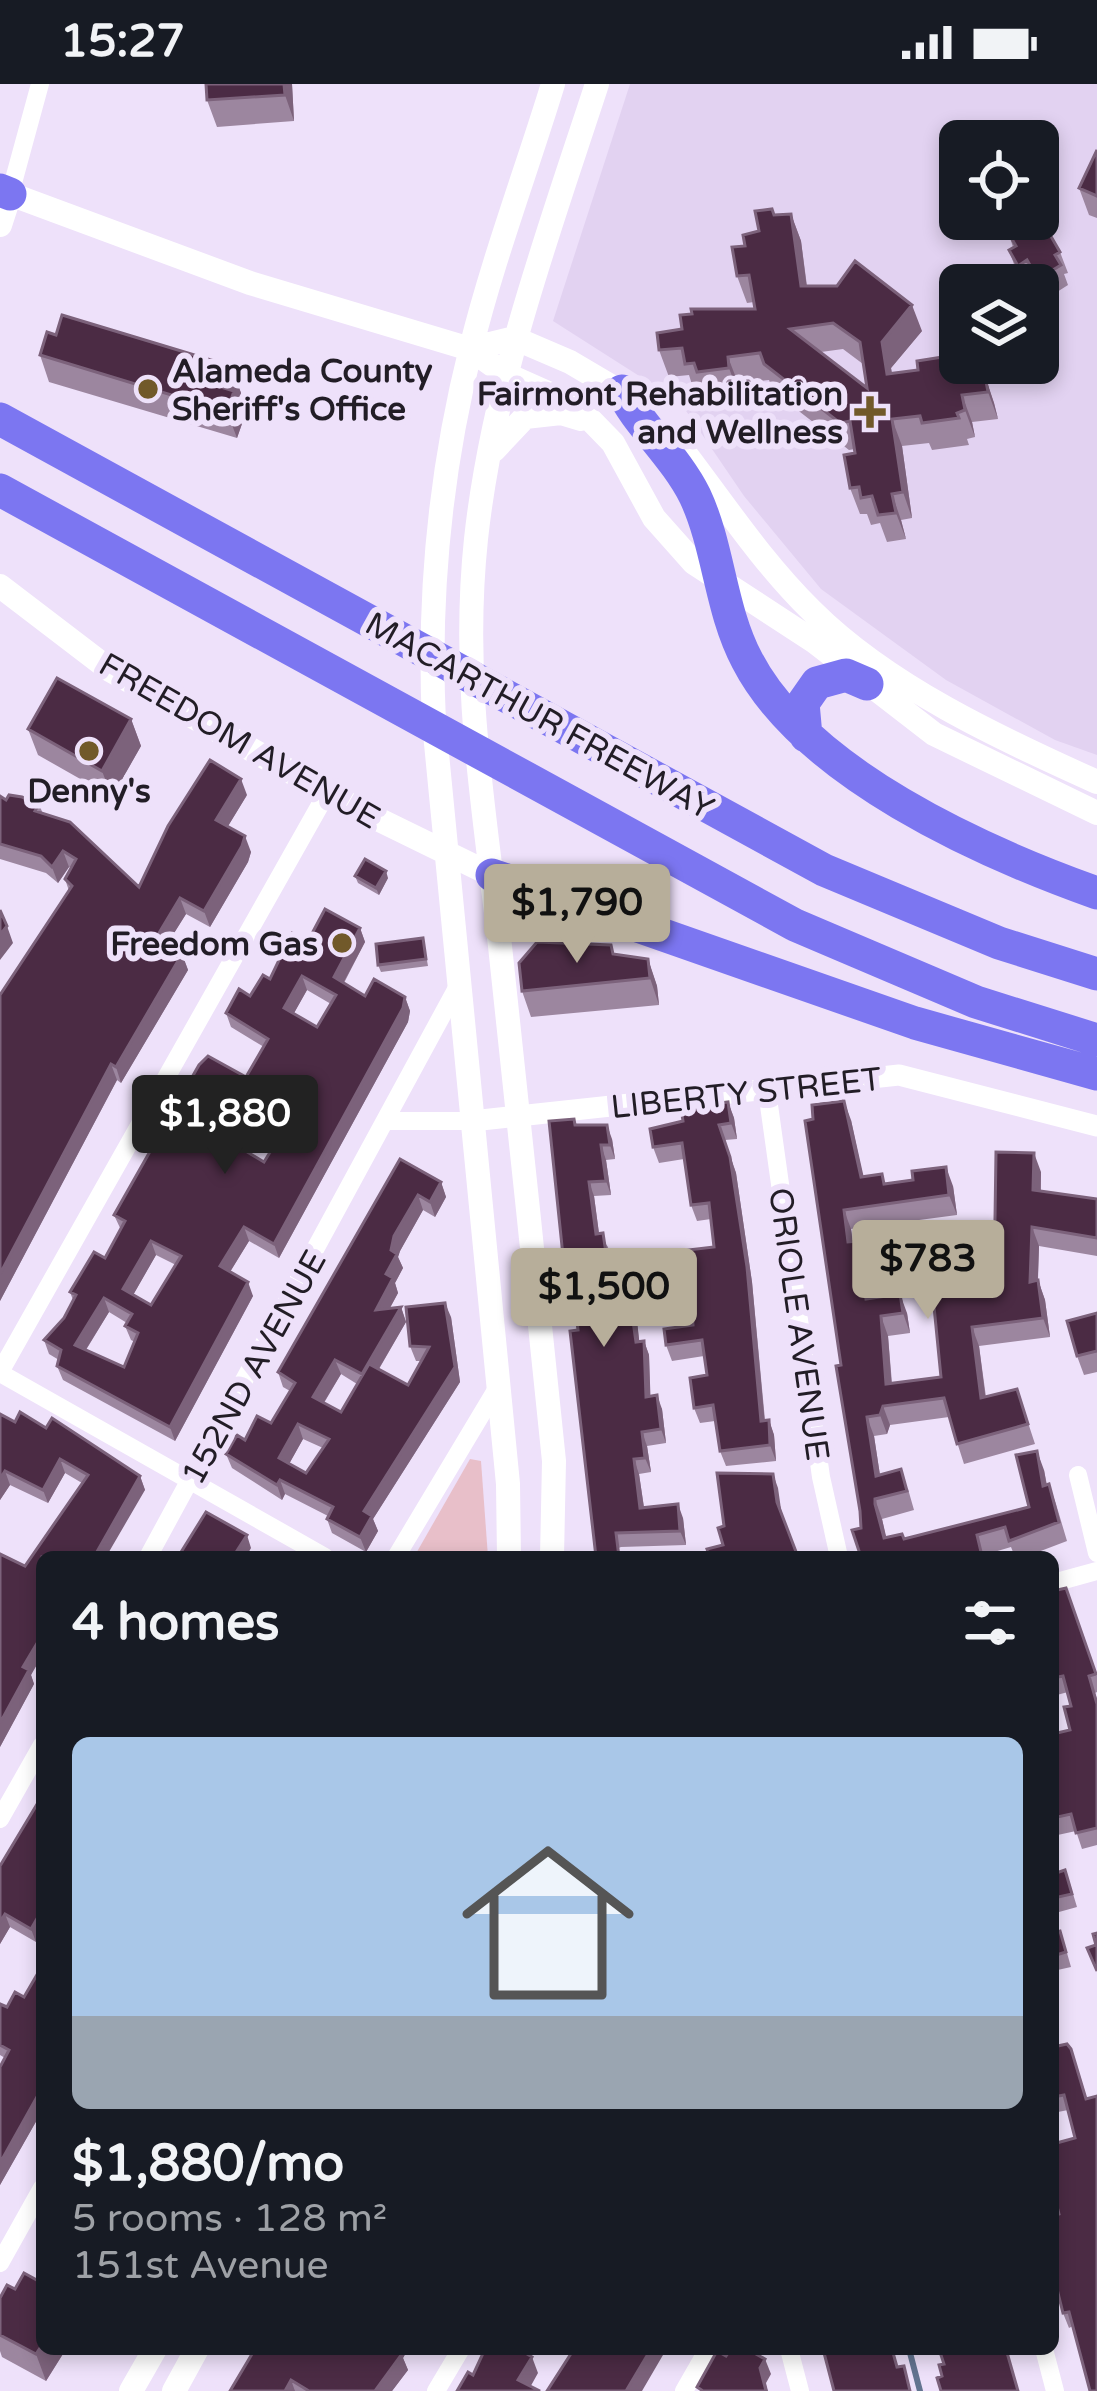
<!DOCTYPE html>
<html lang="en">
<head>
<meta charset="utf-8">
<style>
  :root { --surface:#171b24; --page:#20242c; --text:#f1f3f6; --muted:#9ea1a6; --line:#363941; --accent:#b7ae9a }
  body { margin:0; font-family:"Varela Round",sans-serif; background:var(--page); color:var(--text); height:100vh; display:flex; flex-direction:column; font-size:45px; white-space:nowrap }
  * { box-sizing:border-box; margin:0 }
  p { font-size:39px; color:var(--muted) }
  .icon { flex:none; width:66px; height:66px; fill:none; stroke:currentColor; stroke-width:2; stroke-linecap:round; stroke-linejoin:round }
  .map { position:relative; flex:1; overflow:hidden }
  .sheet { position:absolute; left:36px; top:1467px; width:1023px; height:804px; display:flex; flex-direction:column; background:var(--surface); border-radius:18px; box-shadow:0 6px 18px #0003 }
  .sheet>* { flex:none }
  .buttons { position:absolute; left:939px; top:36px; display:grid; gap:24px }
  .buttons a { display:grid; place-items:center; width:120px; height:120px; border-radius:18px; background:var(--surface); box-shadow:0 6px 18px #0003; font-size:60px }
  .price { position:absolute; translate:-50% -102px; padding:0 27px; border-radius:12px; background:var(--accent); color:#111; font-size:39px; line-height:78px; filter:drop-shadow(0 3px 6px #0008) }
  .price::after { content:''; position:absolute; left:50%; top:72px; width:36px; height:27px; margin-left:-18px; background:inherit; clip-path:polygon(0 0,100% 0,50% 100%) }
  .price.selected { background:#222; color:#fff }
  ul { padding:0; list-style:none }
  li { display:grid; align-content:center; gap:24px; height:636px; padding:0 36px }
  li+li { border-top:3px solid var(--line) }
  li span { display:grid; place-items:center; height:372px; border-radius:18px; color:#555 }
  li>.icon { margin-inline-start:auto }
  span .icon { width:216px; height:216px; fill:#fffc; stroke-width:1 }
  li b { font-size:51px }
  h2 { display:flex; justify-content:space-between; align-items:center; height:144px; padding:0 36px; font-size:51px }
  .status { display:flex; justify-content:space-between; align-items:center; height:84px; padding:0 60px; background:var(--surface); direction:ltr }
  .status svg { height:33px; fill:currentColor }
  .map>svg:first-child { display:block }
</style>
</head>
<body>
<div class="status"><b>15:27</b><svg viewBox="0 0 49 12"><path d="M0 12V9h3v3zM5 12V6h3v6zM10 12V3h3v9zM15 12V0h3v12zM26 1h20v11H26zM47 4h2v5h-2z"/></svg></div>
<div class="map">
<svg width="1097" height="2307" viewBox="0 0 1097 2307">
  <rect width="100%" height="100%" fill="#eee1fa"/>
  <path fill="#e2d2f1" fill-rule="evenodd" d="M630,0H1097V671L1055,656L946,596L821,505L744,412L680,318L553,237ZM960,57H1038V135H960ZM960,201H1038V279H960Z"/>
  <path fill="#e8bfc9" d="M470,1375L481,1377L488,1473H414Z"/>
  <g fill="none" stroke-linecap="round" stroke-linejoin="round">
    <path stroke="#637490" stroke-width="6" d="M909,2265L920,2307"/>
    <path stroke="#fff" stroke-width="18" d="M10,110L40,0
      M767,1007L821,1393L839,1473
      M388,1037H472
      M0,1288L328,707
      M0,1289L325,1473
      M1078,1391L1097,1469
      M148,1473L458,902
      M396,1473L496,1306
      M1053,1499L1097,1487
      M0,1735L42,1661
      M0,2179L42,2104
      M789,2265L800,2307
      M1044,2265L1055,2307
      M436,2307L461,2265
      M684,2307L708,2265"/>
    <path stroke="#fff" stroke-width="21" d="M472,1037L899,991L1097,1042"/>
    <path stroke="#fff" stroke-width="24" d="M0,141L10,110L250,199L470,265L505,290L577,322L613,359L654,434L694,479L815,558L934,650L1097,729
      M470,265L514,254L570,278L631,314
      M494,366L525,333L561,329L581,335
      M685,369C726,423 763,479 812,527C887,602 1001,655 1097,698
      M0,502L110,586L355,724L492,791
      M509,1473L508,1400L434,639C428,513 440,387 471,264C493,175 526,88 553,0
      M552,1473L554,1377C536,1205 519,1034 500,862C484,723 461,597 476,455C493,298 548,150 597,0
      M131,2307L155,2265
      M174,2307L197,2265"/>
    <path stroke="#7c76f1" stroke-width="33" d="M0,106L10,110
      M622,307C636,338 676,373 695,412C719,463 720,525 747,576C805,689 982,768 1097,809
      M0,335L824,786L999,859L1097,890
      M0,406L795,841L976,918L1097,956
      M806,652L803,619L817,599L846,591L867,600
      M492,791L915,939L1097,990"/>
  </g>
  <path fill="#9c869f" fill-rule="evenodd" d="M292,0L294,37L217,43L207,16Z
    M1097,66V134L1089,131L1079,104Z
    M791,130L801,157L807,202L922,247L891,284L892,289L952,281L969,295L985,292L994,319L998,335L972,338L975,353L967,355L969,361L932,366L929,359L902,362L912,434L901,436L906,455L887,458L880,439L871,441L867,430H860L850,404L855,365L849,366L773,307L769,296L738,299L739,311L707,315L704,305L694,307L689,291L669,293L659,266L682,245L755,225L754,218L747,219L737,192L745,162L774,131ZM843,265L863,280L867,304L821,268Z
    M1008,148L1060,168L1068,189L1064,190L1068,201L1046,215L1035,197L1025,201L1016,186L1009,166L1013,163Z
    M56,251L231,282L241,309L238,318L244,334L237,354L49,298L40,271Z
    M131,635L141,662L112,713L38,671L28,645Z
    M247,711L228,742L251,768L248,778L210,843L186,830L167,860L182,870L188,886L121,999L117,996L0,1217V911L69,807L65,795L71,784L69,783L58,799L46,789L0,775V712L6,716L39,720L43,730L139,803Z
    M355,792L388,794L379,811L358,799Z
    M360,844L365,858L344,899L365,912L405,913L410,927L408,938L279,1174L249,1157L230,1188L253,1212L175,1357L63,1296L57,1282L59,1276L49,1270L44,1256L64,1234L73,1216L70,1208L105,1174L121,1146L114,1131L199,981L246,993L264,963L231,943L226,929L250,912L270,895L308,857ZM307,906L331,920L317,943L294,929ZM230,1016L273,1038L280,1052L264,1078L248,1069L250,1066L221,1063L204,1054ZM156,1171L176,1181L151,1221L133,1211ZM109,1228L127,1239L125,1242L131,1256L135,1258L124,1283L86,1266Z
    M423,854L428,882L381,888L378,881Z
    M615,870L648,875L657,902L659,921L531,933L522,907Z
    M728,1018L734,1034L737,1055L725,1056L736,1089L752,1198L765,1336H769L774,1351L776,1377L726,1382L720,1367L715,1337L700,1339L694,1324L707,1291L704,1272L672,1277L666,1261L693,1241L714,1163L711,1135L697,1137L691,1121L684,1075L659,1079L653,1063L683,1037Z
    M574,1035L577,1041L612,1055L615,1075L606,1076L611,1111L594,1112L599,1150L608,1163L610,1175L618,1189L620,1209L647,1221L649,1236L637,1237L639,1257H644L649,1271L650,1312L662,1325L666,1359L647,1362L651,1388L639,1390L644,1423L683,1434L686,1461L621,1463L596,1473L578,1246L573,1205L570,1206L565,1191Z
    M813,1035L851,1036L863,1093L886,1099L953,1102L957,1131L851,1145L853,1158L964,1168L968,1191L952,1193L954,1208L994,1202L1041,1088V1107L1097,1115V1172L1039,1162L1038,1196L1045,1216L1050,1253L979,1262L986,1313L1017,1305L1035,1360L964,1380L949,1333L890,1341L887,1350L874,1352L880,1391L908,1405L914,1426L882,1435L886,1454L904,1455L1029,1423L1044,1386L1047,1401L1049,1400L1056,1420L1067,1457L1025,1473H1015L1011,1463L984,1471L985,1473H861V1444ZM908,1199L910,1205L932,1202L941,1293L892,1299L888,1252L910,1249L907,1229L870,1214L869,1205Z
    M400,1075L441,1098L446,1113L435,1133L423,1126L400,1167L398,1173L403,1184L395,1199L398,1209L390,1224L401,1223L406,1238L379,1285L408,1301L421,1277H416L410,1262L451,1233L460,1298L373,1435L378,1447L366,1468L332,1449L327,1435L328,1432L285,1410L282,1416L232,1384L226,1370L271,1339L290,1307L283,1303L278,1288ZM341,1290L357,1300L341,1328L324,1319ZM303,1355L323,1364L306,1389L289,1380Z
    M1097,1229V1288L1084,1291L1077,1272Z
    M0,1330L15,1338L46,1344L140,1392L145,1406L42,1473L35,1582L31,1591L34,1600L0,1663L25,1482L82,1399L65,1389L48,1419L10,1401L0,1416Z
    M1066,1504L1097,1592V1608L1095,1609L1097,1615V1761L1082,1765L1076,1747L1053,1752V1650L1070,1646L1071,1622L1068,1608L1053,1612V1507Z
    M42,1712L36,1858L10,1843L0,1860V1782Z
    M1070,1800L1077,1823L1059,1828L1053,1811Z
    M1053,1849L1065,1862L1071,1883L1053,1887Z
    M42,1891V2027L0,2101L5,1974L0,1971V1920L7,1923L24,1913Z
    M1053,1903L1059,1923L1053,1924Z
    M1053,1963L1076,1979L1087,2015L1073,2242L1069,2244L1063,2229L1059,2130L1075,2054L1068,2026L1053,2029Z
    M15,2205L42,2265H66L46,2297L2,2273L0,2267V2214Z
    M254,2265H408L403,2274L408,2286L392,2307H230L255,2266Z"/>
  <path fill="#7c627b" d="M284,0H292L294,37L285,11Z
    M791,130L801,157L810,229L801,202Z
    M912,221L922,247L891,284L896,317L887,290L882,258Z
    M728,273L738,299L739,311L729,284Z
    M231,282L241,309L238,318L244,334L237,354L227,328L224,304Z
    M985,292L994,319L998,335L988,308Z
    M962,311L972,338L975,353L965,326Z
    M892,335L902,362L912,434L903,408Z
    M892,410L901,436L906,455L896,429Z
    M131,635L141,662L112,713L102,687Z
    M241,695L247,711L222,752L216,736Z
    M245,752L251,768L248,778L210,843L204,827Z
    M63,767L69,783L58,799L52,783Z
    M386,787L388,794L379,811L376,804Z
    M180,814L186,830L161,870L156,854Z
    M7,842L13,859L0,876V851Z
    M360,844L365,858L339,907L334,893Z
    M182,870L188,886L121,999L116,983Z
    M648,875L657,902L659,921L650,894Z
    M302,892L307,906L289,938L284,924Z
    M405,913L410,927L408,938L279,1174L274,1160Z
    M111,980L117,996L0,1217V1190Z
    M225,1002L230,1016L199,1061L194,1047Z
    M844,1017L851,1036L868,1112L861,1093Z
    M728,1018L734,1034L737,1055L731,1039Z
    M607,1041L612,1055L615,1075L610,1061Z
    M719,1041L736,1089L752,1198L766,1352L761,1337Z
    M245,1052L250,1066L244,1077L239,1063Z
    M601,1061L606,1076L611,1111L606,1097Z
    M1034,1069L1041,1088L1040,1126L1033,1106Z
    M946,1083L953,1102L957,1131L949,1111Z
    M441,1098L446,1113L435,1133L430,1118Z
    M589,1098L594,1112L601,1164L596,1150Z
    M418,1111L423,1126L400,1167L398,1173L403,1184L395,1199L398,1209L381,1240L376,1226L394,1152Z
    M844,1126L851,1145L855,1178L848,1158Z
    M244,1143L249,1157L225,1196L220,1182Z
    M1032,1143L1039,1162L1037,1217L1030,1198Z
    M957,1149L964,1168L968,1191L961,1172Z
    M151,1157L156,1171L128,1220L123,1205Z
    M945,1174L952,1193L957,1228L950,1208Z
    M613,1175L618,1189L622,1224L617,1209Z
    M862,1185L869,1205L873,1234L866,1215Z
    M1038,1196L1045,1216L1050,1253L1043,1234Z
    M248,1198L253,1212L175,1357L170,1343Z
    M900,1210L907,1229L910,1249L903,1229Z
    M104,1214L109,1228L80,1275L75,1261Z
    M445,1219L451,1233L460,1298L373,1435L378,1447L366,1468L360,1453L364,1427Z
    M401,1223L406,1238L367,1305L362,1290Z
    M631,1223L637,1237L641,1272L636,1258Z
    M881,1232L888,1252L893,1319L886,1300Z
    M972,1243L979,1262L988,1334L981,1314Z
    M644,1257L649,1271L651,1327L646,1313Z
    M335,1276L341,1290L318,1328L313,1313Z
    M657,1311L662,1325L666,1359L661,1345Z
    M883,1322L890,1341L887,1350L880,1331Z
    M867,1333L874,1352L883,1411L876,1392Z
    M769,1336L774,1351L776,1377L770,1361Z
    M298,1340L303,1355L284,1389L279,1374Z
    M642,1348L647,1362L651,1388L645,1374Z
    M1037,1367L1044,1386L1050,1421L1043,1402Z
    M60,1375L65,1389L48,1419L43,1406Z
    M634,1375L639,1390L646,1438L640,1424Z
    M5,1387L10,1401L0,1416V1395Z
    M773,1390L778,1404L782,1432L777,1418Z
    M140,1392L145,1406L106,1473H94Z
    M280,1396L285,1410L282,1416L277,1401Z
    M875,1415L882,1435L891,1473L884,1454L875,1420Z
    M678,1420L683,1434L686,1461L680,1447Z
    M247,1451L251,1464L246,1473H233Z
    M42,1551V1572L31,1591L34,1600L0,1663V1639L23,1583Z
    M42,1826V1848L36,1858L31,1845Z
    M5,1830L10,1843L0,1860V1838Z
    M42,2004V2027L0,2101V2079Z
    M42,2261V2265H66L46,2297L36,2270Z
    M393,2265H408L403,2274L408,2286L392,2307H375Z
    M651,2265H660L663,2271L642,2307H626Z
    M532,2273L538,2289L528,2307L518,2296Z
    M765,2275L771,2290L766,2299L768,2307H766L760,2284Z
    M291,2296L295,2307H285Z"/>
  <path fill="#4b2b44" stroke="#7c627b" stroke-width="3" fill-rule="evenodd" d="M206,0H284L285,11L207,16Z
    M1097,66V112L1079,104Z
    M772,125L774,131L791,130L801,202H837L855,177L912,221L882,258L887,290L918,286L917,277L949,272L951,281L963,280L967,295L985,292L988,308L962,311L965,326L957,329L959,334L922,339L920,332L892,335L903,408L892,410L896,429L878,431L872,412L861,414L859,403L850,404L844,371L855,369L850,337L840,339L764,280L760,269L728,273L729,284L697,288L694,279L685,280L682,264L659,266L657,249L682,245L680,231L692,230L691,225H755L749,191L737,192L732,163L745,162L743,151L759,147L755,127ZM833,239L860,258L867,304L790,245Z
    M1038,130L1060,168L1055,171L1061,181L1038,195L1027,176L1018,182L1009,166L1016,162L1008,148L1030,135H1038Z
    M62,231L231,282L224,304L234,307L227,328L40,271L47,248L56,251Z
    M57,594L131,635L102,687L28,645Z
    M210,676L241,695L216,736L245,752L242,762L204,827L180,814L156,854L182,870L116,983L111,980L0,1190V911L72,802L65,795L76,775L63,767L52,783L41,772L0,760V712L6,716L9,711L22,713L39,720L35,727L70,738L139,803L168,742Z
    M365,775L386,787L376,804L355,792Z
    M325,825L360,844L334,893L365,912L374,895L405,913L403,924L274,1160L244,1143L220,1182L248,1198L170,1343L57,1282L61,1266L44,1256L64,1234L76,1211L70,1208L94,1168L105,1174L125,1137L114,1131L199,981L208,972L246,993L268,955L226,929L239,905L250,912L263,891L270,895L292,849L308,857ZM302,892L336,911L317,943L284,924ZM225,1002L278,1029L273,1037L285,1044L264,1078L239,1063L245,1052L232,1045L221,1063L194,1047ZM151,1157L181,1172L151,1221L123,1205ZM104,1214L132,1230L125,1242L138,1249L124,1283L75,1261Z
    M0,826L7,842L0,851Z
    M423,854L426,875L378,881L376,860Z
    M537,858L611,861L613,870L648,875L650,894L522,907L519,879Z
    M844,1017L861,1093L882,1090L884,1100L913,1096L912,1087L946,1083L949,1111L844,1126L848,1158L957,1149L961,1172L945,1174L950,1208L994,1202L996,1068L1034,1069L1033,1106L1097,1115V1154L1032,1143L1030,1198L1038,1196L1043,1234L972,1243L981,1314L1017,1305L1028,1340L957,1360L944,1314L883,1322L880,1331L867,1333L876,1392L901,1385L907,1407L875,1415V1420L884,1454L902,1450L904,1455L1029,1423L1016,1371L1037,1367L1043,1402L1049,1400L1059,1438L1009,1457L1005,1443L977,1451L981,1468L960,1473H861L852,1446L861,1444L860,1427L836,1282L841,1281L805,1037L813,1035L812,1021ZM902,1179L903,1185L930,1182L941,1293L886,1300L881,1232L903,1229L900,1210L866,1215L862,1185Z
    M728,1018L731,1039L719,1041L730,1073L747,1183L761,1337L769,1336L770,1361L720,1367L713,1321L694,1324L690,1294L707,1291L702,1256L666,1261L664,1245L693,1241L688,1166L714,1163L709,1119L691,1121L682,1059L653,1063L650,1045L683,1037L681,1024Z
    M574,1035L575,1041H607L610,1061H601L606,1097L589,1098L596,1150L603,1149L607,1176L613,1175L617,1209L641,1206L643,1222L631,1223L636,1258L644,1257L646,1313L657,1311L661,1345L642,1348L645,1374L634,1375L640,1424L678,1420L680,1447L616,1449L619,1473H596L570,1247L578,1246L571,1191H565L549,1037Z
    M400,1075L441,1098L430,1118L418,1111L394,1152L391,1166L397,1170L386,1190L393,1194L376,1226L401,1223L362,1290L335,1276L313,1313L341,1328L369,1280L408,1301L429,1263L410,1262L406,1223L445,1219L455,1283L364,1427L372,1432L360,1453L327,1435L333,1423L280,1396L277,1401L226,1370L237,1351L245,1356L257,1332L271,1339L295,1299L278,1288ZM298,1340L329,1355L306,1389L279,1374Z
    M1097,1229V1267L1077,1272L1067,1237Z
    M20,1328L46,1344L52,1334L140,1392L94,1473H42V1551L23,1583L29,1586L0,1639V1470L25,1482L88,1391L60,1375L43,1406L5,1387L0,1395V1330L15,1338Z
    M717,1389L773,1390L777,1418L798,1473H710L707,1465L723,1461L718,1444L724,1442Z
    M206,1428L247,1451L233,1473H178Z
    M1066,1504L1096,1590L1089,1592L1097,1620V1744L1076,1749L1071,1730L1053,1734V1650L1070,1646L1064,1623L1071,1622L1063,1592L1053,1594V1507Z
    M42,1712V1826L31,1845L5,1830L0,1838V1782Z
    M1065,1786L1072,1810L1054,1814L1053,1790Z
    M1060,1847L1066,1868L1053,1872V1849Z
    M1097,1849V1887L1087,1864L1096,1861L1093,1850Z
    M38,1889L42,1891V2004L0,2079V1983L9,1966L0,1961V1920L7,1923L15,1908L24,1913Z
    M1067,1960L1071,1965L1086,2015L1097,2012V2307H1090L1069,2228L1063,2229L1053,2189V2132L1059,2130L1053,2107V2060L1075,2054L1064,2011L1053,2013V1963Z
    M24,2189L42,2199V2261L36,2270L0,2251V2214L7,2201L15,2205Z
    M255,2265H393L402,2270L375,2307H309L291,2296L285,2307H230Z
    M485,2265H519L532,2273L518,2296L540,2307H457L468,2288L473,2291Z
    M574,2265H651L626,2307H547Z
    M731,2265H747L765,2275L760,2284L766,2307H703L697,2303L717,2267L726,2272Z
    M823,2265H892L897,2283L904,2282L910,2307H834Z
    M939,2265H1006L1018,2307H941L937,2294L942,2292L939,2281L944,2280Z"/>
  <g fill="#71592a" stroke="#eee1fa" stroke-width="4.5">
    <circle cx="148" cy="305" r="12"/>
    <path d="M864 310h12v12h12v12h-12v12h-12v-12h-12v-12h12z"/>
    <circle cx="89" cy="667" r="12"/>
    <circle cx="342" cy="859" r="12"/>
  </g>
  <g text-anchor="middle" stroke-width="12" stroke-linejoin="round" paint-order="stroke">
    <g font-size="33" font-weight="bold" fill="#221d26" stroke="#eee1fa" text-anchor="end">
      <text x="172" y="298" text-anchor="start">Alameda County<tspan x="172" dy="38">Sheriff's Office</tspan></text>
      <text x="843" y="321">Fairmont Rehabilitation<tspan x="843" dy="38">and Wellness</tspan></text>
      <text x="89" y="718" text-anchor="middle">Denny's</text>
      <text x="318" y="871">Freedom Gas</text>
    </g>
    <g font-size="33" fill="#221d26" stroke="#eee1fa">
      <text transform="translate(540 631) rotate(29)" y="12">MACARTHUR FREEWAY</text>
      <text transform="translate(240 656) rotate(30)" y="12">FREEDOM AVENUE</text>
      <text transform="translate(746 1008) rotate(-6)" y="12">LIBERTY STREET</text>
      <text transform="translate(800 1240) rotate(82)" y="12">ORIOLE AVENUE</text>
      <text transform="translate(253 1283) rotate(-61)" y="12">152ND AVENUE</text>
    </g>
  </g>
</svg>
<div class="buttons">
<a><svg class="icon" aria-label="locate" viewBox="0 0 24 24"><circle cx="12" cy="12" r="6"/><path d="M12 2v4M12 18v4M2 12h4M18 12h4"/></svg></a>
<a><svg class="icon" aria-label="layers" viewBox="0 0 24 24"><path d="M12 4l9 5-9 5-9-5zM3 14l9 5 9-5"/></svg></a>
</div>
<b class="price" style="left:577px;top:882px">$1,790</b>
<b class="price selected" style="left:225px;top:1093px">$1,880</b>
<b class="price" style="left:928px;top:1238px">$783</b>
<b class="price" style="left:604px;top:1266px">$1,500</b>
<section class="sheet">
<h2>4 homes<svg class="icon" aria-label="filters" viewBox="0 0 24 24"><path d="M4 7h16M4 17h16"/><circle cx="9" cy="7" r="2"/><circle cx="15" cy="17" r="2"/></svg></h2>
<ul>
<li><span style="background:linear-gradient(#a9c7e8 75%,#9aa5b1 0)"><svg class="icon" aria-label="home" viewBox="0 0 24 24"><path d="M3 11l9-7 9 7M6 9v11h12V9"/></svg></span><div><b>$1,880/mo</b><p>5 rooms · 128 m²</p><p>151st Avenue</p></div></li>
</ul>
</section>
</div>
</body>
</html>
